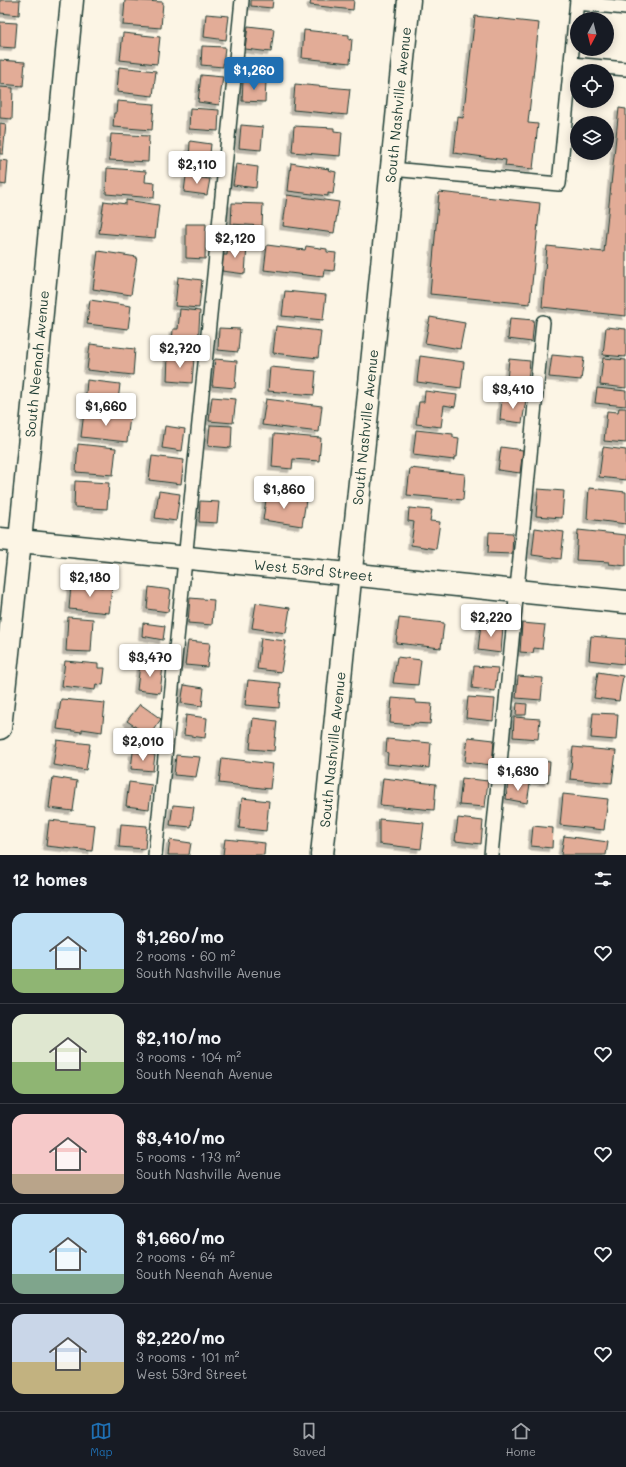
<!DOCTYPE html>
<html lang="en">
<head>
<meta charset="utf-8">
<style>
  :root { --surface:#171b24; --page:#20242c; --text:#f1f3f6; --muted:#9ea1a6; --line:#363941; --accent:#1f6fb2 }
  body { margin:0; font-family:Mali,sans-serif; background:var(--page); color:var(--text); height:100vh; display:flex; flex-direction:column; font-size:15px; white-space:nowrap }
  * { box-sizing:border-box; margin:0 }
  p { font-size:13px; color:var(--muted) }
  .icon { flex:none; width:22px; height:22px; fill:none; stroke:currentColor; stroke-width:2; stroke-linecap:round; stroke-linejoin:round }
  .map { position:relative; height:855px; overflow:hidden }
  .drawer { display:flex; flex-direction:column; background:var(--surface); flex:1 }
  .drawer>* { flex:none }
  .needle { width:26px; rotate:187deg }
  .tools { position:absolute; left:570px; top:12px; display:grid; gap:8px }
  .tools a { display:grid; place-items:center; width:44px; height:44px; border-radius:50%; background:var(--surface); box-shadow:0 2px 10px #0003; font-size:20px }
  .price { position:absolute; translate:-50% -34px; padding:0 9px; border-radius:4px; background:#fff; color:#222; font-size:13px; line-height:26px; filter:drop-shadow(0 1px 2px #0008) }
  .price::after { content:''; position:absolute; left:50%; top:24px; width:12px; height:9px; margin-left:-6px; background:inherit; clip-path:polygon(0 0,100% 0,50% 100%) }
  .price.active { background:var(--accent); color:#fff }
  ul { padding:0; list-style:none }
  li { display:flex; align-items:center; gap:12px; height:100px; padding:0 12px }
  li+li { border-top:1px solid var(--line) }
  li span { display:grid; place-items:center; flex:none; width:112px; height:80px; border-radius:12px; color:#555 }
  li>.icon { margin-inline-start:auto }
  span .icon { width:48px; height:48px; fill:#fffc; stroke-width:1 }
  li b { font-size:17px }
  h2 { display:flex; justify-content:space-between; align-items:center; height:48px; padding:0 12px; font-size:17px }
  .tabs { display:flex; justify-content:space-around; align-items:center; height:56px; border-top:1px solid var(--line); background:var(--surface); font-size:11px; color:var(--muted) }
  .tabs a { display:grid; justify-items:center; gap:2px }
  .tabs .active { color:var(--accent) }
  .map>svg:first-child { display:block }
</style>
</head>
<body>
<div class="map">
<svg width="626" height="855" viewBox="0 0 626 855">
  <defs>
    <filter id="shadow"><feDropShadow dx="-3.5" dy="3.5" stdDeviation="0" flood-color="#0004"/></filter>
  </defs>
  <rect width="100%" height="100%" fill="#fcf5e5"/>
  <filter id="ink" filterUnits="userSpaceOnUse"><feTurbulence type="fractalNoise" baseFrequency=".025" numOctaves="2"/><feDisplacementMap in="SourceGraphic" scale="8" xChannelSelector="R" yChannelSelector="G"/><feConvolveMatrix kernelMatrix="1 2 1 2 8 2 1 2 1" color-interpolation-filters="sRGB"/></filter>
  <g filter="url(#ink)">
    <path fill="#e2ac97" stroke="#1f3d34" filter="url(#shadow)" d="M0,0H20L19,15L0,13Z
      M125,0L163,2L161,28L123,25Z
      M251,0H273L272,8L251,6Z
      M311,0H354L353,10L310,5Z
      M206,14L229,16L226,40L204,37Z
      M475,16L539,23L528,123L538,124L533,169L505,166L506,160L454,153L458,117L463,118Z
      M0,22L17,23L15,48L0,47Z
      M248,26L274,29L271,52L245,49Z
      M304,30L349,35V40L352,39L350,63L302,58Z
      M123,33L160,37L157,64L120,60Z
      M202,46L225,47L223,67L201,65Z
      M0,60L25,62L23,86L0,84Z
      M119,67L156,71L153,96L117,92Z
      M201,75L223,77L219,105L198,102Z
      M243,80L266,81L265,102L242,101Z
      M295,84L350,89L347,115L293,110Z
      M0,87L13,88L12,119L0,118Z
      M117,101L154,104L152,130L113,127L114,113H116Z
      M190,108L219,110L218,131L189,129Z
      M619,108L626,109V316L542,307L547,246L604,252Z
      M0,123L6,124L3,154H0Z
      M241,125L263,127L261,150L239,148Z
      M294,126L334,128V131L342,132L340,156L292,152Z
      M111,134L149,136L148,162L109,160Z
      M190,141L211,144L209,164L189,163Z
      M0,160L8,161L6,185L0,184Z
      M291,163L329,169L328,170L336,172L333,194L328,193V196L288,191Z
      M236,164L258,167L256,188L233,185Z
      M107,168L146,171L145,182L155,183L154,198L106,194Z
      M186,176L210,179L207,195L184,192Z
      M439,192L540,203L530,304L430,294Z
      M287,195L339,202L334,233L283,226Z
      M126,200L159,205L155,238L99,233L104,201L126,204Z
      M232,203L263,204L262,226L231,224Z
      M186,224H206L205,259L186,258Z
      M228,244L247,246L245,274L222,271L223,255H227Z
      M267,245L305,250L306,246L327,249V252L336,253L334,271L324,270L323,277L264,270Z
      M98,251L137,257L131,295L93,289Z
      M178,277L202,280L199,308L175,306Z
      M285,291L326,295L323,320L282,316Z
      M90,300L131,306L128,329L87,324Z
      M180,309L200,311L198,346L172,344L173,329H178Z
      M430,317L465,323L460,349L425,343Z
      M510,318L534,320L532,342L508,339Z
      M276,326L321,331L318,358L273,353Z
      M606,327L626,329V357L603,355Z
      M219,328L240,329L238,352L218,350Z
      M90,344L135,349L133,375L87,370Z
      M168,355L194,358L192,383L167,381Z
      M552,355L584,358L581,380L549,377Z
      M420,356L464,362L461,388L417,382Z
      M603,358L626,360V388L600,385Z
      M215,359L237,361L235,388L212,386Z
      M509,359L530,361L527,393L506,391Z
      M270,367L316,371L314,395L268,391Z
      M87,380L120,384L117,410L85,406Z
      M597,388L626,391V406L595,403Z
      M425,391L457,395L455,407L444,405L441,427L416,424L419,402H424Z
      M212,397L236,399L233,423L209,421Z
      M502,398L526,400L522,423L500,420Z
      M266,399L322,406L319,432L262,425Z
      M619,408H626V443L604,441L607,411L618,412Z
      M84,412L130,417L127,442L81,437Z
      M210,425L232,426L231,448L208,446Z
      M165,426L185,429L182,451L162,448Z
      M416,430L453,434V437L459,438L457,457H454V460L413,455Z
      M274,434L321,438L319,461L293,459L292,469L272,467Z
      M78,444L116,448L113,475L76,472Z
      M501,447L523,450L520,473L498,470Z
      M603,447L626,450V480L599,477Z
      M152,456L184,460L181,484L149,480Z
      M410,468L465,474L463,500L407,495Z
      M75,481L109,483L107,509L74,507Z
      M589,488L626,492V524L587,519Z
      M538,489L564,491L562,518L536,516Z
      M159,491L180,494L176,521L155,518Z
      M267,493L306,500L302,526L263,520Z
      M200,501L219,502L217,523L199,522Z
      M409,508L432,510L430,521L440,522L436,549L411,545L414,522L408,521Z
      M535,528L564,532L561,559L532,555Z
      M578,530L626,535V566L609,564V562L576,560Z
      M489,532L513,533L512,554L488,553Z
      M71,584L112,588L109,613L69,609Z
      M149,587L171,590L168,612L147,609Z
      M190,598L214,600L212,625L188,623Z
      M256,603L290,608L286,633L252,628Z
      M68,617L93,619L91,652L66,651Z
      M399,618L444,623L441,648L396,643Z
      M143,623L165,626L163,640L142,636Z
      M481,623L503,626L501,653L478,650Z
      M522,623L545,625L542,649L534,648L533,653L520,652Z
      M591,636L626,639L624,664L589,660Z
      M261,638L286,641L281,672L257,669Z
      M188,641L210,643L207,667L185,665Z
      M397,657L421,660L418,685L393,683Z
      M65,661L98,664V668H105L103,685L96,684L95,690L62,686Z
      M140,664L163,666L160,693L137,690Z
      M474,666L498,668L495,691L472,688Z
      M598,672L623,676L619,701L594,698Z
      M518,676L543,678L541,700L516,698Z
      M248,680L281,683L279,708L245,705Z
      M184,685L204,688L202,706L181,703Z
      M468,697L495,699L493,721L466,718Z
      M392,698L416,700V703L432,704L430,724L414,723L413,725L390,723Z
      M61,699L105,703L102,732L82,729V732L57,729Z
      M517,703L527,704L526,715H516Z
      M140,704L161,719L149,736L127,721Z
      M593,713L618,714L616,740L591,738Z
      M186,715L207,718L205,738L184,735Z
      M514,717L540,719L538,739L513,737Z
      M253,718L277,721L274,751L250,749Z
      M468,737L494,740L492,765L465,762Z
      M387,739L431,743L429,768L387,764L388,753L386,752Z
      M57,740L90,744L86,770L53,765Z
      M573,747L616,751L612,783L570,779Z
      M133,752L155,755L153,771L131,769Z
      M176,755L200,757L196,777L174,775Z
      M222,758L273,764L270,789L219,783Z
      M529,760L550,762L548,782L526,780Z
      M53,777L77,781L73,811L49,808Z
      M383,778L436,784L434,810L380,805Z
      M462,778L488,781L485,807L459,805Z
      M508,781L530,784L527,803L506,799Z
      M129,782L152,785L149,809L126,806Z
      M563,794L608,799L604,830L560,825Z
      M242,798L269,801L266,831L239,828Z
      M173,805L194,807L191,827L170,825Z
      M458,818L483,821L481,844L455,841Z
      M379,819L424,823L421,849L379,844Z
      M49,820L95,825L92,851L46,846Z
      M121,824L147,826L145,849L119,847Z
      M533,826L553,828L552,848L531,846Z
      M564,836L608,842L606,855H561Z
      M225,839L265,843L264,855H223Z
      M170,840L191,843L189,855H168Z"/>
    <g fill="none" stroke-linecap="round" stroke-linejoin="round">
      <g stroke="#1f3d34" stroke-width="16">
        <path id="lane" d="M577,3L626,8
          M572,64L626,69
          M391,169L559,184L577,0
          M155,855L242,0
          M491,855L543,322"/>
      </g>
      <g stroke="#1f3d34" stroke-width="25">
        <g id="street">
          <path id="s1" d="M0,539L626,602"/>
          <path id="s2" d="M0,728L20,541L72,0"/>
          <path id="s3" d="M322,855L409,0"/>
        </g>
      </g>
      <use href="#lane" stroke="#fcf5e5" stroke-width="13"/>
      <use href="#street" stroke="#fcf5e5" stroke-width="22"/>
    </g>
  </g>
  <g text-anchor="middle" stroke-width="3" stroke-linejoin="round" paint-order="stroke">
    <g font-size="14" fill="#1f3d34" stroke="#fcf5e5">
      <text dy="5" stroke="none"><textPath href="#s3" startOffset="754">South Nashville Avenue</textPath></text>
      <text dy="5" stroke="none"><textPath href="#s2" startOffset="366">South Neenah Avenue</textPath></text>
      <text dy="5" stroke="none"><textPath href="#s3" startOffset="430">South Nashville Avenue</textPath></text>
      <text dy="5" stroke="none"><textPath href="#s1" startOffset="315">West 53rd Street</textPath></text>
      <text dy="5" stroke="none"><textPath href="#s3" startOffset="106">South Nashville Avenue</textPath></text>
    </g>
  </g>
</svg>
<div class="tools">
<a><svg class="needle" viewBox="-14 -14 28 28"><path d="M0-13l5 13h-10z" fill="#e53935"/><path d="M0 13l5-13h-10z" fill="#9ea1a6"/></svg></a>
<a><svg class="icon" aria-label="locate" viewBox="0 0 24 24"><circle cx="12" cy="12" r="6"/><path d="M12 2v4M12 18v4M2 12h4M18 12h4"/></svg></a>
<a><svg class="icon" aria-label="layers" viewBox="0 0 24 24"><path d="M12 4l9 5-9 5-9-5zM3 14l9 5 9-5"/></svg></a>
</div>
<b class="price active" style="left:254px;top:91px">$1,260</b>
<b class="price" style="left:197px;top:185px">$2,110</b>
<b class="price" style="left:235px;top:259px">$2,120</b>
<b class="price" style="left:180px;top:369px">$2,720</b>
<b class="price" style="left:513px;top:410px">$3,410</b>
<b class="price" style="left:106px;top:427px">$1,660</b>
<b class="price" style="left:284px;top:510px">$1,860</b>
<b class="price" style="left:90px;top:598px">$2,180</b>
<b class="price" style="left:491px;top:638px">$2,220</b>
<b class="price" style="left:150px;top:678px">$3,470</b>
<b class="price" style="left:143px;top:762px">$2,010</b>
<b class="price" style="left:518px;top:792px">$1,630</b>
</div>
<section class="drawer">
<h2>12 homes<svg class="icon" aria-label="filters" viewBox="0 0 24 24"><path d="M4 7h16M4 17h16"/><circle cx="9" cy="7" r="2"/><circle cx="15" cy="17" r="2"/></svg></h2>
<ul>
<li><span style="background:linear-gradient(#bfe0f5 70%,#8fb573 0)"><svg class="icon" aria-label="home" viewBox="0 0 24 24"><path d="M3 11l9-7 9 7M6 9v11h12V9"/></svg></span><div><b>$1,260/mo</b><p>2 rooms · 60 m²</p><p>South Nashville Avenue</p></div><svg class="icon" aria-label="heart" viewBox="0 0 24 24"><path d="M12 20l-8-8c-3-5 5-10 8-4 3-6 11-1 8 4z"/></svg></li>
<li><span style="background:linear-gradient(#dfe7d0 60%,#8fb573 0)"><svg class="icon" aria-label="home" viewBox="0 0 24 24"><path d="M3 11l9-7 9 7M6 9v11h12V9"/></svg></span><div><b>$2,110/mo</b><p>3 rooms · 104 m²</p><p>South Neenah Avenue</p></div><svg class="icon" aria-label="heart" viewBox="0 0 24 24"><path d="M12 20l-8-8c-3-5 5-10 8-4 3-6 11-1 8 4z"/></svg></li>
<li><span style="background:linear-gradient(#f6c9c9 75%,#b9a48a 0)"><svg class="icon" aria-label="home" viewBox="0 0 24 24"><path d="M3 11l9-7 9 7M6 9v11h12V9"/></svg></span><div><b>$3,410/mo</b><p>5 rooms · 173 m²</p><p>South Nashville Avenue</p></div><svg class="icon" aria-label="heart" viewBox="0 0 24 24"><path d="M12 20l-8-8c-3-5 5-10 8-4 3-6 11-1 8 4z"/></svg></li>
<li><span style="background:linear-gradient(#bfe0f5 75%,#7fa58c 0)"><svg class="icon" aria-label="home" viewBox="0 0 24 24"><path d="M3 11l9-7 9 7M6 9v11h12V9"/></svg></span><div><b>$1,660/mo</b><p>2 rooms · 64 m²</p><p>South Neenah Avenue</p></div><svg class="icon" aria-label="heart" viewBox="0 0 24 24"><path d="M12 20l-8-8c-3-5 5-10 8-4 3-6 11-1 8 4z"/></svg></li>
<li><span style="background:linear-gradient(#c9d6e8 60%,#c2b280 0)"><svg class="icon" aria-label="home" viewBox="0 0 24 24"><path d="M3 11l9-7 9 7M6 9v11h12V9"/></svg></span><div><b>$2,220/mo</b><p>3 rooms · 101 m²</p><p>West 53rd Street</p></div><svg class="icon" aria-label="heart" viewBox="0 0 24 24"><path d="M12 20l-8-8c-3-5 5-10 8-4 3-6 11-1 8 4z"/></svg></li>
</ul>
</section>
<nav class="tabs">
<a class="active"><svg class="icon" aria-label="map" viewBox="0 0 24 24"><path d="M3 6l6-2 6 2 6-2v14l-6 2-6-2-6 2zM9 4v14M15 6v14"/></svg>Map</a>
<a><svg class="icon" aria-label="saved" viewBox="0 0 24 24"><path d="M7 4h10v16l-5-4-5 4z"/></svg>Saved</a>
<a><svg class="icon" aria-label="home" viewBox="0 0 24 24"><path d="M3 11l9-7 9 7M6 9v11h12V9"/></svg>Home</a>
</nav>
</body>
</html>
